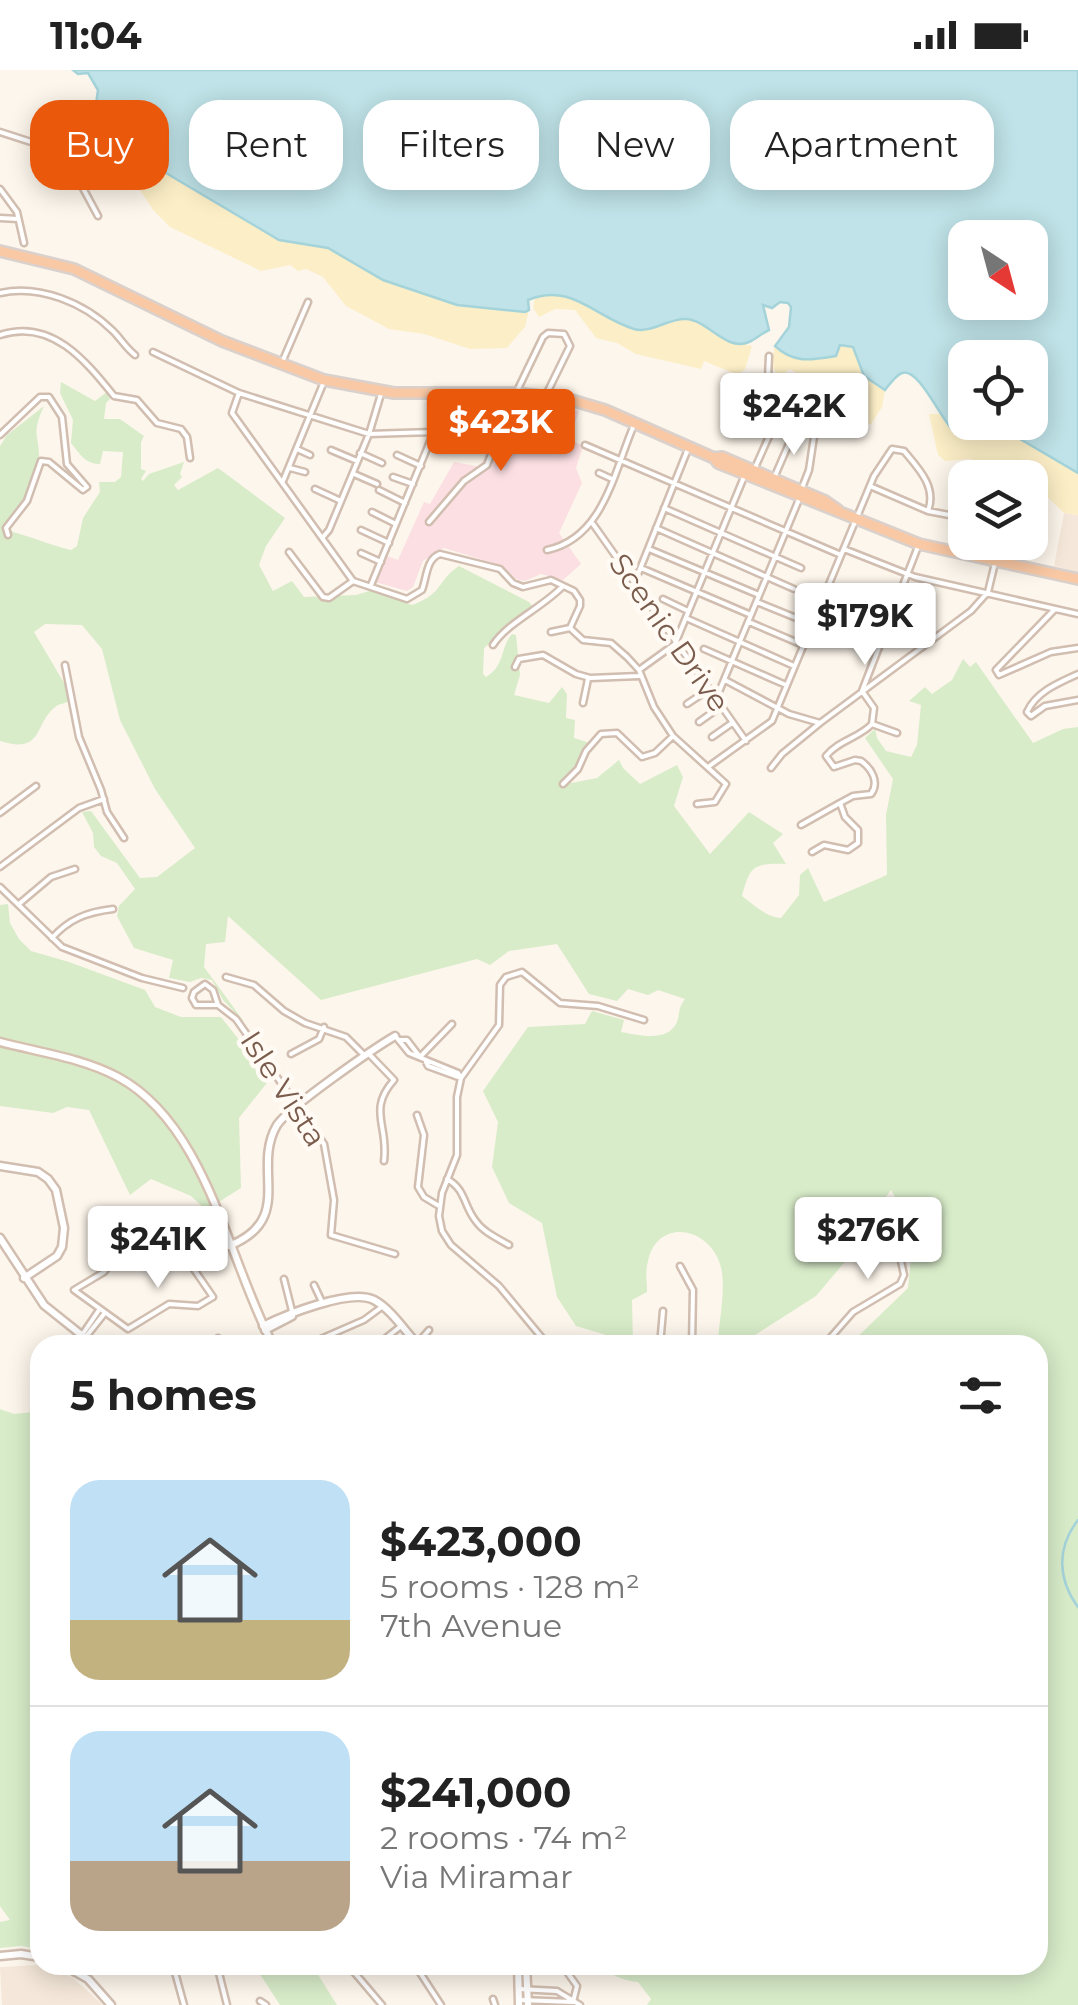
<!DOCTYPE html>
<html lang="en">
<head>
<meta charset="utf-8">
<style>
  :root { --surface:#fff; --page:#f2f2f2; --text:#222; --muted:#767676; --line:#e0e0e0; --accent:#ea580c }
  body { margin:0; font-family:Montserrat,sans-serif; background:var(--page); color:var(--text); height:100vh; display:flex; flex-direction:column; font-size:38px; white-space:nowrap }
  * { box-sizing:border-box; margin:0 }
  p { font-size:32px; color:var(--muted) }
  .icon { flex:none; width:55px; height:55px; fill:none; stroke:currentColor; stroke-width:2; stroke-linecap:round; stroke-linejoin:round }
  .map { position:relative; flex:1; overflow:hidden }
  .sheet { position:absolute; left:30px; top:1265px; width:1018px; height:640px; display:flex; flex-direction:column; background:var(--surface); border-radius:30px; box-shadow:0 5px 25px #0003 }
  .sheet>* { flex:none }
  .guide { position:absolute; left:30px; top:30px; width:1020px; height:90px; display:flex; gap:20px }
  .needle { width:65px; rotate:144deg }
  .controls { position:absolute; left:948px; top:150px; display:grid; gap:20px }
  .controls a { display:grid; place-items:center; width:100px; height:100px; border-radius:20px; background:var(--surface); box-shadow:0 5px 25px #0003; font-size:50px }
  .price { position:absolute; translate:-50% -85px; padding:0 22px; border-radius:10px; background:#fff; color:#222; font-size:32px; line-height:65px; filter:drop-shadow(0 2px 5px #0008) }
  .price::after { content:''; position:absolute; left:50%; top:60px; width:30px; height:22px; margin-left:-15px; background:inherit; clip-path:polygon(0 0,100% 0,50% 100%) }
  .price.active { background:var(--accent); color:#fff }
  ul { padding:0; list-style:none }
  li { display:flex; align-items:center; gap:30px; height:250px; padding:0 40px }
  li+li { border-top:2px solid var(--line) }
  li span { display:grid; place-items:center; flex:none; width:280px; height:200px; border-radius:30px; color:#555 }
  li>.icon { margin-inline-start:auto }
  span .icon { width:120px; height:120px; fill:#fffc; stroke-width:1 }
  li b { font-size:42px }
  h2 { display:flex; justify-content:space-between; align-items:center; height:120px; padding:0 40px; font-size:42px }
  .tag { padding:0 35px; border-radius:30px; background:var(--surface); box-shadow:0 5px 25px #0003; font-size:35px; line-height:90px }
  .tag.active { background:var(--accent); color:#fff }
  .status { display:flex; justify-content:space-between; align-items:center; height:70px; padding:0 50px; background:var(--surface); direction:ltr }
  .status svg { height:28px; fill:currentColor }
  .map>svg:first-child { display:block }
</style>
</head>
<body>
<div class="status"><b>11:04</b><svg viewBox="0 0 49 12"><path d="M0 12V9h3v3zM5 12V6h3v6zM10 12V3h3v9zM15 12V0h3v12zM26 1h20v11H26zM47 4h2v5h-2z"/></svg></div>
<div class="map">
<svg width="1078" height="1935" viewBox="0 0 1078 1935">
  <rect width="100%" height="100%" fill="#fdf6ec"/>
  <path fill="#f5e8da" d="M1064,443L1078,445V502L1054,496Z
    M40,1895L72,1907L103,1935H2L0,1897Z"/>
  <path fill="#fbdfe3" d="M506,329L579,341L569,369L583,376L576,398L582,413L559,463L581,494L563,510L541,504L525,511L516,509L500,495L444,478L423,491L413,517L407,521L375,512L387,486L398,490L424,432L430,434L454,392L480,397L502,352Z"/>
  <path fill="#d8ecc9" d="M61,312L95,331L107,322L110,329L106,333L104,349H120L144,366L141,372V399L146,401L141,409L143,411L149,404L184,392L180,404L182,407L174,415L178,420L218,398L285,448L266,476L259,495L273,521L292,511L304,527L356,525L373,520L412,535C445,523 435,512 459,496L529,532L533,537L484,578L483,604L486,607C505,596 500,578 512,564L516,565L520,605L514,625L549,633L562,617L567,624L566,648L575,650L574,668L593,674L583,695L566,710V714L597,708L619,690L623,698L640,714L677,695L683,707L674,736L710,784L749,742L783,764L773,773L786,794C753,793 750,796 742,826C752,834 768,848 781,848L799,825L800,805L808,798L824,832L887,805L886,745L893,709L865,668L875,659L877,668L886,681L911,687L917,675L921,635L909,631L925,617L932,624L952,610L963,589L970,597L976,592L1033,673L1063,659L1078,657V1935H647L651,1929L638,1912C625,1911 611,1906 601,1895H1038V1275H849L908,1218L915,1148L912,1143L902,1139L891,1120L878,1138L870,1162L816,1226L744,1272H718C719,1249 727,1216 720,1194C708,1156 657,1148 648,1191C645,1200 647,1213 647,1222L632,1230L633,1273L576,1256L557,1227L542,1153L509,1133L492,1097L498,1052L483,1021L528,957L585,954L592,941L624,950L621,962C638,965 668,973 677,952C680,943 678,938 685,929L658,920L648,925L628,919L617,931L589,924L557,874L509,881L490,895L477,889L321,930L228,846L225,872L206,874L204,897L245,953L223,930L212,910L201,908L190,912L169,908L173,890L134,878L117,846L119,836L135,819L117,793L101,786L94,777L93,763L82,742L91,741L140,808L157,807L195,778L155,719L120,650L102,579L82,555L45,554L34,562L64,613L74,623V630C73,630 59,635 58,635C32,652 46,685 0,671V376L7,365L44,336C30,367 40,363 39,391C38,417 25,438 9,457L13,462C32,467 50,475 71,480L77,476L83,448L100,422L99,412H115L121,407L123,382L103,381L100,394C85,394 80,384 71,373L73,350L60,323Z
    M8,834L10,853L19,869L31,881L69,892L145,920L155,937L181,947H221L270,1009L239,1048L241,1118L206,1140L191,1126L151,1109L130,1125L89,1040L67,1037L53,1043L0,1036V835Z
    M0,1339L14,1344L33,1342L40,1349V1879L21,1876L0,1878V1852L10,1850L0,1836Z
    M254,1895H312L337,1935H280Z"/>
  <path fill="#fcefc7" d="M119,64L161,100L305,173L328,178L383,210L525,242L529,240L525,257L507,278L470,279L424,264L389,259L346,236L323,207L306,199L298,201L290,195L261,201L170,157L154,141L111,77L112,67Z
    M558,223C585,229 607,252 635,259C652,263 670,247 688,249C703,250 710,261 722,268C731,272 742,273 752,276L745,299L738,305L704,291L701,299L636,284L617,273L596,268L575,240L555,239L539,247L533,238L535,227Z
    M840,275L853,277L864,306L885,320L882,337L871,354L859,353V340L848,321L822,322L808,315V311L790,299L779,307C771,299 772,286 775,276C800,299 812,288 840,275Z
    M929,344H942L945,353L979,367L1003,364L1015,366L1078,403V445L1064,443L1043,423L1030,424V408L986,407L970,389L945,391L938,385Z"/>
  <path fill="#bfe3e8" stroke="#a5d3da" stroke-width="2.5" fill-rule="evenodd" d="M73,0H1078V403L1015,366H958C943,355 920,297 902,303C896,305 889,315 885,320L864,306L853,277L840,275L836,286C812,290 794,294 775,276L789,257L791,237L788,233L780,232L772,238L763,235L769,260C762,263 756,269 749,272C726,282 708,250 686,249C669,248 650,264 634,259C594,247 572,212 528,230L529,240L525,242L457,235L383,210L328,178L279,170L161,100L119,64L111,50L95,42L98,20L88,3L78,4ZM965,168H1030V232H965ZM965,288H1030V352H965Z"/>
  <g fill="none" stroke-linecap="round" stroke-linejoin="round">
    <path stroke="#a5d3da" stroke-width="2.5" d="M1078,1450C1056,1478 1058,1510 1078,1537"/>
    <g stroke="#d1beb0" stroke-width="9">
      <path id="minor" d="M0,62L59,81L70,94L98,146
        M0,119L17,142L24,173
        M0,148L18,149
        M0,223C39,214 85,233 113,261C121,269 126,278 135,285
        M0,265C51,248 85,290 114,326L137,330L157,353L181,359L187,367L190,388
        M153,282L239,323L369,364L495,360
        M769,286C768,306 766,341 772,359
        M283,290L308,232
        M239,323L232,343L353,511L407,529L422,520C427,507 426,489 440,484L500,499L513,513L523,517L551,510L574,521L580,530V536L570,558L583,570L611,573L627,587L639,600L654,637L673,666L726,714L715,732L697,734
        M738,344C743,326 750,318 769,318
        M0,365L40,327H49L62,347L67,394L87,417L83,420L49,392L41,391L27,431L6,458L8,465
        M585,375L841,485
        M297,379L310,385
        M331,380L357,391
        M360,383L382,393
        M397,385L421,396
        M290,398L305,402
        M754,400L787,326
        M599,403L612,409
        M354,404L377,414
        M393,407L413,414
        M774,408L804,339
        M283,411L323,314
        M870,416L928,441L965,448
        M802,418L809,400L815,360
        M315,419L341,431
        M379,420L405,433
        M664,438L801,498
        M372,442L396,454
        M429,452L464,411L487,395L496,371L513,346L516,323L543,267L548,263L564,264L570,276L546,325
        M593,454L746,671
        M656,458L794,519
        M361,460L389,473
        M323,467L329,460L369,364L381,324
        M649,479L759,525
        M844,479L915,507L1078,544
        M547,480C604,468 614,401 634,355
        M289,482L323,527L329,528L353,511
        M361,483L381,492
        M1008,493L1010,472
        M641,498L751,545
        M634,514L688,379
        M371,515L449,325
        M663,529L688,541
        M757,532L811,554
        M686,548L794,596
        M749,552L803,575
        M551,562L570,558
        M493,575C508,552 542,538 563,516
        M704,579L786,615
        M65,595L79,667L101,720L107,742L124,768
        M515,597L519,589L543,585L576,604L590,608L639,606
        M639,600L675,574L744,407
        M999,605L996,600L1054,540
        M999,605L1051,582L1078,578
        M725,610L789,644L820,653
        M716,629L800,427
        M583,633L588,609
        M687,634L708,620
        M1027,642C1036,622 1058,613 1078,604
        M1027,642L1031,646L1045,636L1078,630
        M699,652L720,637
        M872,654L874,638L862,621L919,474
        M872,654L897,663
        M712,667L732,653
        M708,697L772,651L874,406L892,379L904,381C919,399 937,417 928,441
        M771,698L782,684L820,653L971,541L988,522L995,493
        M563,714L578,699L586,681L601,664L617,663L642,687L655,683L673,666
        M0,743L36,716
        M801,755L840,733
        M812,782L824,775L848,780L858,773V760L845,747L840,733L853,726L871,724C880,712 871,698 861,691L855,690L834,697L826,686C839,670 859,668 872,654
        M0,797L79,738L104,729
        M0,817L62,877L142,908L183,918
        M19,834L51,807L75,799
        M52,868C69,849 87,842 113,839
        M226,907L254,915L284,941L305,953L346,967L365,986
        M218,935H196L192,928L194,922L205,914L213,920L218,935L236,949L324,1074L334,1130L331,1165L395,1184
        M396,967L409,983L458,1003L461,1008
        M400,970H407L420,987
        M291,984L319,969L324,957
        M369,984L394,1010C367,1040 389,1056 384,1091
        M420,987L452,954
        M426,992L428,996L461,1008
        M417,1045L424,1065L418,1117L424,1127L439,1136
        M447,1109C466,1120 463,1134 475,1150C483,1162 497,1168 509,1175
        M154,1153L167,1160L213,1227L198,1236L169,1234L128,1259L74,1220L104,1202L141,1156Z
        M680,1196L693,1220L692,1275
        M284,1209L293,1245
        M314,1215L323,1234
        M82,1265L99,1240
        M85,1268L104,1244
        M218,1268L223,1275
        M309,1274L364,1250L383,1236
        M417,1274L429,1260
        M377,1275L401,1256
        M548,1275L499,1216L451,1175L442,1161L439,1146L442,1123L457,1085V1027L461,1008L499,955L500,915L506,907L522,902L560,933L598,936L644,950
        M660,1275L663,1241
        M824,1275L853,1242L900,1214L904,1205L897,1172L900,1152
        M173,1895L184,1935
        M217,1895L227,1935
        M348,1895L382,1935
        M415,1895L441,1935
        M562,1895L577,1916L573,1932
        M519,1919L557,1921L580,1935
        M493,1929L495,1935
        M520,1930L573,1932
        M260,1931L266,1935"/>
    </g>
    <g stroke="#d1beb0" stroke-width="11">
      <path id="tertiary" d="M0,1096L38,1102L48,1109L56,1120L64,1158L62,1177L57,1186L24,1208
        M0,1168L44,1235L94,1275
        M229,1176C296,1149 251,1099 277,1055C289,1037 373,979 395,966
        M263,1256C285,1245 351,1218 374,1230C391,1239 405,1261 418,1275
        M265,1260L292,1246
        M0,1886L21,1884L40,1887
        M63,1895L88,1909L111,1935"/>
    </g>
    <g stroke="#d6c0b0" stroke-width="11">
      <path id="secondary" d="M0,972C38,982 83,988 118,1007C207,1055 228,1190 273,1275
        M518,1895L519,1935
        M526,1895L528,1935"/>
    </g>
    <g stroke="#dad1cd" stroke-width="14">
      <path id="trunk" d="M0,181L74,199L222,271L324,310L394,323H516L571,330L605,340L714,388L718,393L919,474L1078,509
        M714,388L722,387L825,431L838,440"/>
    </g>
    <use href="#minor" stroke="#fff" stroke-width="4"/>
    <use href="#tertiary" stroke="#fff" stroke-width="6"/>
    <use href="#secondary" stroke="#fff" stroke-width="6"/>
    <use href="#trunk" stroke="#f9c8a4" stroke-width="9"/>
  </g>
  <g text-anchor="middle" stroke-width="9" stroke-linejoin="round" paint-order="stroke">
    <g font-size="30" fill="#7a5c4d" stroke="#fffaf3">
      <text transform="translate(669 563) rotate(55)" y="10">Scenic Drive</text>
      <text transform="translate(283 1019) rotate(57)" y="10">Isle Vista</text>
    </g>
  </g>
</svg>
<div class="controls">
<a><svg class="needle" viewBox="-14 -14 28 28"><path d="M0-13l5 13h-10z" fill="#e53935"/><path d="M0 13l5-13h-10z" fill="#767676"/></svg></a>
<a><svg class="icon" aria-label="locate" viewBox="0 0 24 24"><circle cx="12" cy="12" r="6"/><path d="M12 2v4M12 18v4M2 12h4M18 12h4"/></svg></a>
<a><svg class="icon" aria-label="layers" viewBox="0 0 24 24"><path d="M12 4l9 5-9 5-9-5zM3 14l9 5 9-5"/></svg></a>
</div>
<b class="price" style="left:794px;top:388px">$242K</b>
<b class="price active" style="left:501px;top:404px">$423K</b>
<b class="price" style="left:865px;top:598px">$179K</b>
<b class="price" style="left:868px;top:1212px">$276K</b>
<b class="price" style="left:158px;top:1221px">$241K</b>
<div class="guide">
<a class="tag active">Buy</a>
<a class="tag">Rent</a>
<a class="tag">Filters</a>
<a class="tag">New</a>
<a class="tag">Apartment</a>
</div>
<section class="sheet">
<h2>5 homes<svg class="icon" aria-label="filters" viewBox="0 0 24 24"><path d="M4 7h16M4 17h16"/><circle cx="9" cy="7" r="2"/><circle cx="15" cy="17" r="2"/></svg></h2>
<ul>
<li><span style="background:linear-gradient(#bfe0f5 70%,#c2b280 0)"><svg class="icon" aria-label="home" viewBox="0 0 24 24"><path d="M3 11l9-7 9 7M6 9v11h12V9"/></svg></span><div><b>$423,000</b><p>5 rooms · 128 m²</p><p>7th Avenue</p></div></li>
<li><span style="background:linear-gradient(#bfe0f5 65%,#b9a48a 0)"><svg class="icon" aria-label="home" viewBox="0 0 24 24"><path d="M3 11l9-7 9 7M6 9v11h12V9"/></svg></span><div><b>$241,000</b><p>2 rooms · 74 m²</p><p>Via Miramar</p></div></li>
</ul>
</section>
</div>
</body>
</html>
